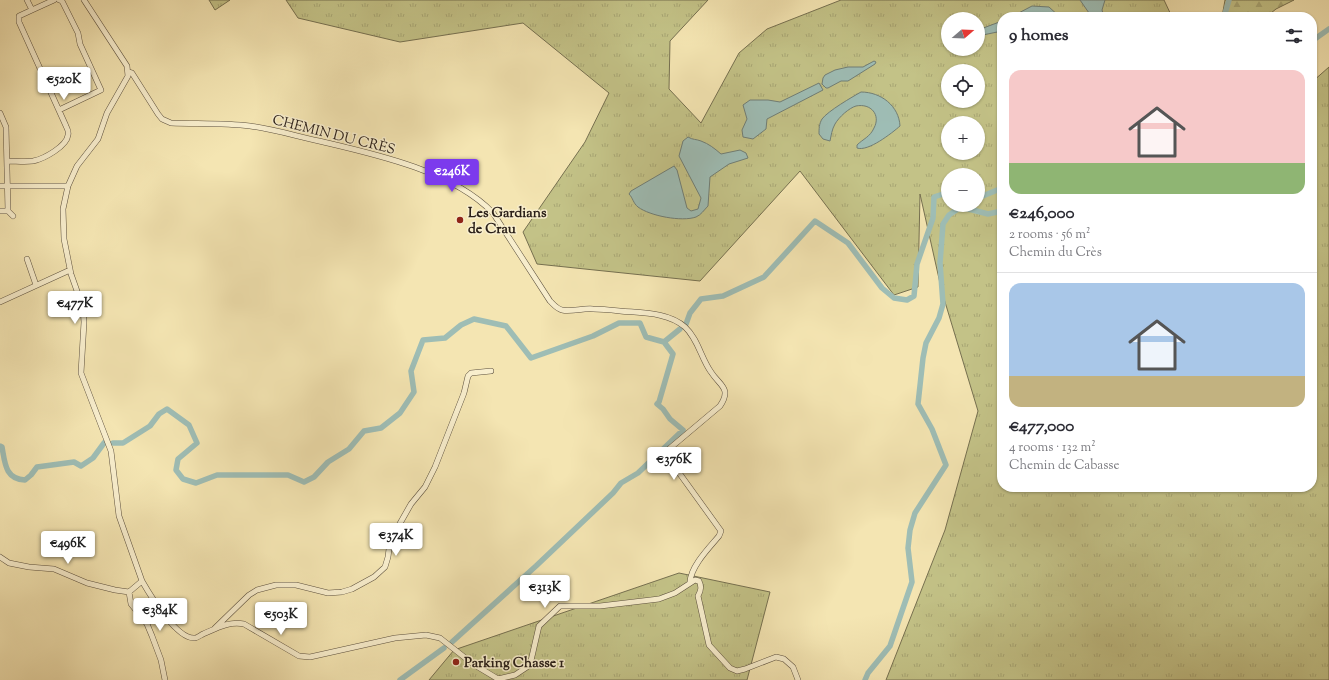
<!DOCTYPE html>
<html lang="en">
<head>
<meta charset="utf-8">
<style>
  :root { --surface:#fff; --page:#f7f7f7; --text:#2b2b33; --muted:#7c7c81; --line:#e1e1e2; --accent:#7c3aed }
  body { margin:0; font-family:"Sorts Mill Goudy",serif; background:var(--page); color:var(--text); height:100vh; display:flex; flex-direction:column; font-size:15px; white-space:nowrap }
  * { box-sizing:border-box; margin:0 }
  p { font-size:13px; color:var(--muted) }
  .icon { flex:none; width:22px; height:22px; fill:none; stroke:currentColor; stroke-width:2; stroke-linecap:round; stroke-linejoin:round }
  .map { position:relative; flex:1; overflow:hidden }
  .panel { position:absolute; left:997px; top:12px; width:320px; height:480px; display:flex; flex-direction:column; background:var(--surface); border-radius:16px; box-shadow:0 1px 3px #0004 }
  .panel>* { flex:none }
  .needle { width:26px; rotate:71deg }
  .buttons { position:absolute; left:941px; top:12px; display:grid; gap:8px }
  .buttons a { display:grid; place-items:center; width:44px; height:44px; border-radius:50%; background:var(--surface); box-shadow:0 1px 3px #0004; font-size:20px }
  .price { position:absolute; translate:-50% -34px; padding:0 9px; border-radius:4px; background:#fff; color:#222; font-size:13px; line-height:26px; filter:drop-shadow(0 1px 2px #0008) }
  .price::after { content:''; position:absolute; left:50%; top:24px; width:12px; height:9px; margin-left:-6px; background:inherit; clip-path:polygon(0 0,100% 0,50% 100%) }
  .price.on { background:var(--accent); color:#fff }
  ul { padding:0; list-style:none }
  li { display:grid; align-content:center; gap:8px; height:212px; padding:0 12px }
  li+li { border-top:1px solid var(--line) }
  li span { display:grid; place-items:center; height:124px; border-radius:12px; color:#555 }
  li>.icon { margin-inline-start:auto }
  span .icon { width:72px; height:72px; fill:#fffc; stroke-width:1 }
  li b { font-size:17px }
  h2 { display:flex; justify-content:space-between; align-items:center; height:48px; padding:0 12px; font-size:17px }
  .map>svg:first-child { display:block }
</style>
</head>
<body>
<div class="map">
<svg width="1329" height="680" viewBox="0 0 1329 680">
  <defs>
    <pattern id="grass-tufts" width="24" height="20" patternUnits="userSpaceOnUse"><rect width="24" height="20" fill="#c3c287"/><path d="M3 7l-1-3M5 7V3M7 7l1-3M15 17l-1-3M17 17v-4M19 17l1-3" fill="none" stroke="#a8a674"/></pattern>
    <pattern id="forest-firs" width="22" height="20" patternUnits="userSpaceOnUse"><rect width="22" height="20" fill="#c3c287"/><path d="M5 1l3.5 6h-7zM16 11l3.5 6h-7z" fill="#a8a674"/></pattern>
  </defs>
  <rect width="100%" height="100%" fill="#f4e5b2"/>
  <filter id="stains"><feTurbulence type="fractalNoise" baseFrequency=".005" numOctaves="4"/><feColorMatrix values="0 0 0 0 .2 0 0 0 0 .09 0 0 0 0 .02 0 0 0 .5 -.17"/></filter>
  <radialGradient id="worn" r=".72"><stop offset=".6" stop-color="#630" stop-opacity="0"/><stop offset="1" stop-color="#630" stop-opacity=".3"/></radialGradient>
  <path fill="url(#grass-tufts)" stroke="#767050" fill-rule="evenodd" d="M209,0H230L215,10Z
    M286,0H708L670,41L669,89L701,123L739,53L767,29L841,0H1164L1172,17H1002V487H1312V82L1329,67V680H886L945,530L978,411L942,292L920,194L918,287L894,295L800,171L700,281L537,264L523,232L585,142L609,93L523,23L400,42L298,18ZM948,19H978V49H948ZM948,71H978V101H948ZM948,123H978V153H948ZM948,175H978V205H948Z
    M679,573L770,592L747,680H429L454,650Z"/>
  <path fill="url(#forest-firs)" stroke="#767050" d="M1225,0H1294L1276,9L1266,17H1222Z"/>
  <path fill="#9ebdb5" stroke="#707e76" d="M1080,0H1105L1102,10L1104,17H1090L1089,13Z
    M1032,6L1049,7L1060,17H1011Z
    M1002,21V31L978,36V30Z
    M874,61L876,62L875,64L848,81H841L828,88H826L822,84L823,78L825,75L835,70L848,67H863Z
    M819,83L823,90L767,119L766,129L753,139L743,137L742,130L747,119L743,105L750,100H768L780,102Z
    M861,92C881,92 899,106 900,126C892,133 868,152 857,148V145C863,139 870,137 874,128C881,115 871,103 856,106C849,108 839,117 835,124C832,129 831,136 830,141L823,139L819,134C819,129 819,124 822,119C828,111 852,97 861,92Z
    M688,137C693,140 696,139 701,141C709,144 714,148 721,154L740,150L746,153L748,158L729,164L710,177L708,206C704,210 701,215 696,217C682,222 650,216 638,207C633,203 633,198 629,194L631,191L674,166L677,170L687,208L691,211L698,209L701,198L679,156L683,141Z"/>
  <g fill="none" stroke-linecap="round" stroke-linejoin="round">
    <path stroke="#9ebdb5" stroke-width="5.5" d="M1224,17L1229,0
      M1312,41L1329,29
      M978,198L1002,188
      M686,324L690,313L701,299L723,296L764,277L815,221L848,243L882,288L894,298L907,300L914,296L917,264L933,218L934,197L943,194H948
      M113,443H123L150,426L159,414L167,409L189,425L197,443L178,459L176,470L183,479L196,483L217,475H288L304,482L314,477L328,462L349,449L364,431L381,428L400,413L414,392L411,371L423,340L445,338L461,325L474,319L506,326L531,358L593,336L619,323H640L646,337L664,342L680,329
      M0,446L2,447C5,463 5,479 25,480L31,475L37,467L74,462L81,466L93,458L104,443
      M452,642L536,566L613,493L621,483L638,473L683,430L670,419L663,409L657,404L659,402L673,354L664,342
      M400,680L444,648
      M865,680L868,673L890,646L912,582L908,548L910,530L915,513L946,465L932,429L918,404L923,358L926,343L939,318L943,304L940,263L943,224L949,215L961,207L988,214L1002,211"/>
    <g stroke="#5c503e" stroke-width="6">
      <path id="minor" d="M84,0L127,66L128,76L107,113L98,139L77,166L68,186L63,209L64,239L71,274L83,308L84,322L81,373L111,451L119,516L142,581L129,592
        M32,10L54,0
        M128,72L132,73L158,114L162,119L171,123C198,124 225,123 250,126C273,129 296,136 319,141C375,154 453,171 493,213L550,301C554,305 557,309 562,310C571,312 583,308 593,309C602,309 611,310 620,311C641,313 668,312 685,327C698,339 701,358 711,372C720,386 732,388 720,406L669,449L668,454L672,463L721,531L719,536C709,548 691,566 690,582
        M59,110L101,90L80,44L78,33L62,1L59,0
        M0,113L6,127L8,211
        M7,161C16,161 25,162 33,161C44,159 67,146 68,135C69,132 67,128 66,126L19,22V16L32,10L27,0
        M0,186H68
        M0,211H8L13,216
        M27,259L36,285
        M0,302L70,270
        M0,557L9,563L29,567L54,569L87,583L115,590L129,592
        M142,581C150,595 177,640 195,638C197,638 201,635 203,634C217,628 229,621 244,624L299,656L310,657L395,638L426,635L440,638L473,664L498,679L515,675L530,665L539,626L560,606H600L659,599L675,593L695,580L699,581C702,587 701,591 698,596L709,645L730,668L737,671L745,669L776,657L784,659L793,667L798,680
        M129,592L131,604L147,624L152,636L161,660L165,680
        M215,628L249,595L257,590L276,585H296L328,593L342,592L352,589L374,577L385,567L388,557L390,541L411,504L425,487L435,467L464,393L468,376L471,373L491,371"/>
    </g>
    <use href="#minor" stroke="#f8eecd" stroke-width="5"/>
  </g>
  <g fill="#8f2418" stroke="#f8eecd" stroke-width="1.5">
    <circle cx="460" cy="220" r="4"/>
    <circle cx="456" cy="662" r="4"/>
  </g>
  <g text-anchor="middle" stroke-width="3" stroke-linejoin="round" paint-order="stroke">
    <g font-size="14" fill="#2a1f18" stroke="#f8eecd">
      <text transform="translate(334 134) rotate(14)" y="5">CHEMIN DU CRÈS</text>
    </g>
    <g font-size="14" font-weight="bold" fill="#2a1f18" stroke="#f8eecd" text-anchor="start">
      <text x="468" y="217">Les Gardians<tspan x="468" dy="16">de Crau</tspan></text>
      <text x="464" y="667">Parking Chasse 1</text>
    </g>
  </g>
  <rect width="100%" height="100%" filter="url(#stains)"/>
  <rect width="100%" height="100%" fill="url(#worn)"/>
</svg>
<div class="buttons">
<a><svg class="needle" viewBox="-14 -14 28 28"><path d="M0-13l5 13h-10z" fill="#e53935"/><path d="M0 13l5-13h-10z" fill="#7c7c81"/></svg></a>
<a><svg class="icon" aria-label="locate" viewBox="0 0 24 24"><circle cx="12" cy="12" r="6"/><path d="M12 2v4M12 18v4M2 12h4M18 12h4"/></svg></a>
<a>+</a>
<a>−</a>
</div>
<b class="price" style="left:64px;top:101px">€520K</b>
<b class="price on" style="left:452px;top:193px">€246K</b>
<b class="price" style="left:75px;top:325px">€477K</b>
<b class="price" style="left:674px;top:481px">€376K</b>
<b class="price" style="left:396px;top:557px">€374K</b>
<b class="price" style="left:68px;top:565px">€496K</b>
<b class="price" style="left:545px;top:609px">€313K</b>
<b class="price" style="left:160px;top:632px">€384K</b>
<b class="price" style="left:281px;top:636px">€503K</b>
<section class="panel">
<h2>9 homes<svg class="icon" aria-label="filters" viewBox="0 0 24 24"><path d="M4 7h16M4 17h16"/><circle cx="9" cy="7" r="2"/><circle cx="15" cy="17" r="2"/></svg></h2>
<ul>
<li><span style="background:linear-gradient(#f6c9c9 75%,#8fb573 0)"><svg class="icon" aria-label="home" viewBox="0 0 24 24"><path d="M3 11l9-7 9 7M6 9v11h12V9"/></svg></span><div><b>€246,000</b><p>2 rooms · 56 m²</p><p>Chemin du Crès</p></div></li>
<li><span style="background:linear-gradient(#a9c7e8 75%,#c2b280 0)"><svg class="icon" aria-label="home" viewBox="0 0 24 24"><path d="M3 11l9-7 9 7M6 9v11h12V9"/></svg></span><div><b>€477,000</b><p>4 rooms · 132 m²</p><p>Chemin de Cabasse</p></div></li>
</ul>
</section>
</div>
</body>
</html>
